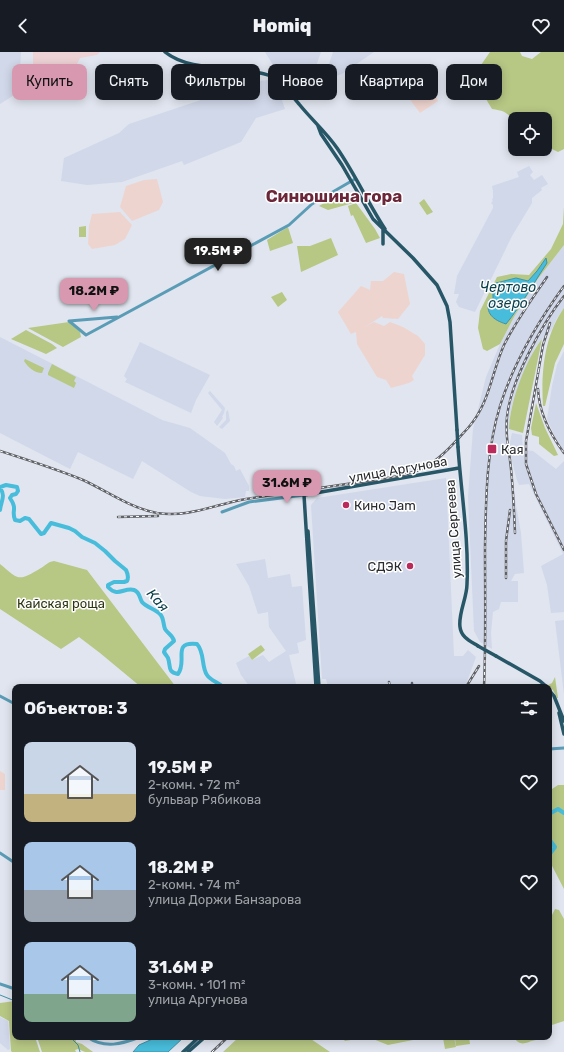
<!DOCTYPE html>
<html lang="ru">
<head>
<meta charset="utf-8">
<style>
  :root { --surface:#171b24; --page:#242831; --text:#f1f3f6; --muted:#9ea1a6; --accent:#d899b0 }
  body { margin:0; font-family:Rubik,sans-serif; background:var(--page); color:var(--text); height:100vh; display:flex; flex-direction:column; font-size:15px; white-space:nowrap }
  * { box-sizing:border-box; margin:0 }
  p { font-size:13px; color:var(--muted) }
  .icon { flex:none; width:22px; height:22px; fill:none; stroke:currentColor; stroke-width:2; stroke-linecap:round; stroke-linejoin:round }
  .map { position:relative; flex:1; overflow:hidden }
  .drawer { position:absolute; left:12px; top:632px; width:540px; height:356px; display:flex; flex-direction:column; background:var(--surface); border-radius:8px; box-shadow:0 2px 10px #0003 }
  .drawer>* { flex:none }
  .hud { position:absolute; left:12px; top:12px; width:540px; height:36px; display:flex; gap:8px }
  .controls { position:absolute; left:508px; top:60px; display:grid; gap:8px }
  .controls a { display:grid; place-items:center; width:44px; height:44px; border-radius:8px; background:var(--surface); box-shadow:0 2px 10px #0003; font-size:20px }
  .price { position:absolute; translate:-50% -34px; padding:0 9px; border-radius:8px; background:var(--accent); color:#111; font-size:13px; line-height:26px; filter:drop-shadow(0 1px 2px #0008) }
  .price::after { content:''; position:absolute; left:50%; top:24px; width:12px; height:9px; margin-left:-6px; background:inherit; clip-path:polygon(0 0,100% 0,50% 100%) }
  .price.active { background:#222; color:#fff }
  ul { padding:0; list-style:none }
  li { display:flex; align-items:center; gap:12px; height:100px; padding:0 12px }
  li span { display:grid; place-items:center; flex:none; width:112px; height:80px; border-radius:8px; color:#555 }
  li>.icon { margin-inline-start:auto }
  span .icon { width:48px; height:48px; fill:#fffc; stroke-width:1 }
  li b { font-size:17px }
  h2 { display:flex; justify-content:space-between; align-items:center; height:48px; padding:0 12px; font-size:17px }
  .pill { padding:0 14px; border-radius:8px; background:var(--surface); box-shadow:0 2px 10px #0003; font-size:14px; line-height:36px }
  .pill.active { background:var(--accent); color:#111 }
  header { display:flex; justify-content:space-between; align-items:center; height:52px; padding:0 12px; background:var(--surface); font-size:18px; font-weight:800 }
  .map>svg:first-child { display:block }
</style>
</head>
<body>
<header><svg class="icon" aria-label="back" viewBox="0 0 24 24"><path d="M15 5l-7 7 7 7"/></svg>Homiq<svg class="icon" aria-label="heart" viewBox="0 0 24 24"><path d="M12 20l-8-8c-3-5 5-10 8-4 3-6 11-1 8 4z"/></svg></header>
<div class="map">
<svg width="564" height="1000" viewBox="0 0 564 1000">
  <rect width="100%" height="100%" fill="#e0e5ef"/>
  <path fill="#d1d8e9" d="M0,0H21L20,17L25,21V30L19,34L22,38L0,52Z
    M265,0H321L316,14L281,26Z
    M333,0H374L342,22L336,24L334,22L331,24L327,18Z
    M269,28L277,34L285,57L256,66L241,90L184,113L182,109L122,130L87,133L61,129L64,106L119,81L129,72L198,49L250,30Z
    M529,114L533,120L530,123L534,128L542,123L548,132L541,136L542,138L532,146V151L512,184L475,260L459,255L456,250L459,242H454L457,224L493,156V153L491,151L493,149L492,148L493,146V139L492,134L519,125L517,120Z
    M564,193V256L557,266L551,279L542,287L535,296L513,351L510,364L508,387L515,447L521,481L524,521L515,522L511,529H518V550H501L499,557L493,560L491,581L492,597L480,590L474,579L468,445L473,377L486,325L500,292L514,265L537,228Z
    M0,285L162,368L190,376L225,401L231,412L234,414L236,419L240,417L249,434V439H246L245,445L225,447L200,444L191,440L142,409L133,427L78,400L70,417L0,381Z
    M140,290L210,323L196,348L191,361L125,330L127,327L124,324Z
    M564,299V399L555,385L547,367L552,334L557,313Z
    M210,339L225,356L224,361L222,365L223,366L217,374L214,370L222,358L208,341Z
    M228,358L230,369L222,377L219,375L226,368V360Z
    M512,381L522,383L523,398L533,399L556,417L564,409V560L551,561L547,533L541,514L563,502L529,432L519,433L517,428L511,406L510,390Z
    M446,426L454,604H463L468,598L476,605L465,635H328L326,627H322L311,453L317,446Z
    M265,507L268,526L290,522L292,535L302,534L306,588L297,591L299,601L289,603L296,632L288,635H250L241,623L236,611L249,604L252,608L263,603L269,610L286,599L269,575L268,560L258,562L249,534L236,512Z
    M564,568V642L555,569Z
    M0,965L8,969L10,997L8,998L0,991Z"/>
  <path fill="#eed4cf" d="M424,19L438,49L420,61L399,33L416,22L417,23Z
    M157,127L163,150L159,158L132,169L120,155L126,134L144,128Z
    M120,160L132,173L125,187L115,193L92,197L88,192L89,174L92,162Z
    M394,220L404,222L410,252L398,267L383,266L382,264L365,275L374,270L384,274L390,270L403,275L418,284L425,292V303L412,324L414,328L409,331L391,336L386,328L377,325L357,292L356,280L351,282L338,260L361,234L370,238L371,229H383Z
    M0,719L5,722V738H0Z"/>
  <path fill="#eed3d6" d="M33,0H100L97,3L80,6L74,18L67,16H33Z"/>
  <path fill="#b7c784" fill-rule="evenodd" d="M490,0H520L522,4L532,7L541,0H564V97L558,100L548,95L551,86H545V67H515V72C508,61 506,59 492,57L480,37L481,13Z
    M47,27L67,29L68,33L56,44L49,45L47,38L33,40L31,35L32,30L36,28Z
    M339,145L353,151L328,158L319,154L333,146Z
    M424,147L433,160L427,163L419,151Z
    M356,151L375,177L380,186L366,191L353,163L351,164L348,154Z
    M564,155V193L537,228L514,265L500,292L487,299L483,297L478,276L480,259L497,225L511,222L529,223L551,197L563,172ZM546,206V211L516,260L506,272L493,247V240L496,231L516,226L528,229L537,219Z
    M86,174V185H79V175Z
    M288,175L293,191L270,199L267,188Z
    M331,186L338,203L301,220L297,194H310Z
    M204,189L206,194L192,201L191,198L195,193Z
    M282,240L287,248L278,255L271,245Z
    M564,256V292L555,311L545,354H543C541,321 544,284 564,256Z
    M69,270L80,280L81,285L63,295L28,276Z
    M26,278L52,292L57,296L46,302L11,287Z
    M542,287L523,381L509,377C510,350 525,309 542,287Z
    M25,307L44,316L42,321C34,321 28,315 24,309Z
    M52,312L76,325L74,329L76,331L74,336L48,323V321Z
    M536,351L545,376L558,403L554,404L539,392V385L532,383L531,376Z
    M54,509L87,518L176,635H141L100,601L79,585L61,597L0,557V512C19,528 18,530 41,516C46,513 48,510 54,509Z
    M261,593L265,598L252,608L248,602Z
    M555,625L558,646H557L553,638L548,633L552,631Z
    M558,733H564V837L549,808V739Z
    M555,857L559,858L564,867V969L549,974V869Z
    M15,949V985H35L40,1000H12L11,999L9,969L0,964V951Z
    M37,985H72L76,988V990L82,992L93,1000H85L78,997L75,998L76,1000H42Z
    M239,985H308L330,1000H223Z
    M341,985H419L418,987L388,993L368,985L345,989Z
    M454,985L456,995L445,997L443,986Z
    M469,985L470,992L456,994L455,987Z
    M513,985H545V987C542,988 538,987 536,988C525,990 522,996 513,985Z"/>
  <path fill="#48bddb" stroke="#3f91a7" d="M546,206L547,211C533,232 521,254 506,272C493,268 485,261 489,248L493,247V240L496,231L516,226L528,229L537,219Z
    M157,985H184L168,1000H133L139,993Z"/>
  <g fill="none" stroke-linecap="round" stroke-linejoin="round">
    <path stroke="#3f91a7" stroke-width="1" d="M0,943L15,949
      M70,985L78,993L80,1000"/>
    <path stroke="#48bddb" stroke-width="4" d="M0,435L6,433L17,435L18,439L16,442L12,443L10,446C18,458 11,458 15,468L20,469L25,466L29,467L41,482L44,481L51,471L69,476L75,479L82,485L95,491L105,499L115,509L126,518C128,522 129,525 127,529L124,530H114L108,533V535C118,546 124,535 134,538C140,540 139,545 142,550C146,555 155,557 160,562C164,566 163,572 165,577C168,582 173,583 174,589L165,597L164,600C165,602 167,604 168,606C171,614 167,620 178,622C188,609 171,589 197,592C205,601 201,614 207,623C211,629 218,630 223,635
      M0,436C6,444 1,449 0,458
      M549,762L558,757L564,761
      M549,787L555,795L549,803"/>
    <path stroke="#5a9cb6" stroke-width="3" d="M69,269L86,283L289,173L312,152L355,127
      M69,269L117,265
      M222,460L249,450L304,443
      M0,644L15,652
      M549,697L564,696
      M0,801L15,811
      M0,932L15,937
      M87,985C105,997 122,992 140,985"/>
    <path stroke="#275667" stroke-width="3.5" d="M165,0C192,22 239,12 271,24C282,28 291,43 299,52C311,67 326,80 337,96C355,122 368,151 385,177
      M318,74L321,82L342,113L373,167L413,206L437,233L447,254L450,270L457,378
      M383,177V192
      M458,395C461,440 469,487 467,532C467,546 458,562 460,575C461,585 470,589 478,594
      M308,479L319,635
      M496,604L540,629L547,635
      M316,635L304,443L459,416
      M549,638L554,644L564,669
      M559,661L564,682
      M183,1000L199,985
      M188,1000L205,985"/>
    <g stroke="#606268" stroke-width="2.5">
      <path id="rail" d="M539,316L526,389V412L536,442L564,498
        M538,321L543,293L550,271
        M538,337C539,361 550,382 564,401
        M0,399C28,408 56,417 83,428C107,439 130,456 157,461C188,466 216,452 246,447C284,441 322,436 360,430C381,427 404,425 423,416C440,408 455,390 468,376C490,351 491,322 504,293C516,269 532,247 547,225
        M118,465L158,464
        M515,481C514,457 513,432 510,408C508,394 505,380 507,365C510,330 542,272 564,244
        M506,526V489L510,458
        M389,630L390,635
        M412,635V631
        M466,635L479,614
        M484,635C486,588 485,542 485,495C486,447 486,400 500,354C514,310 537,271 564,234
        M212,1000L228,985"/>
    </g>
    <use href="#rail" stroke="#fff" stroke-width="1" stroke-dasharray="3" stroke-linecap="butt"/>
    <path stroke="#275667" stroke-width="3.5" d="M457,378L458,395
      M478,594L496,604"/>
  </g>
  <g fill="#ba2b5b" stroke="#fff" stroke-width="1.5">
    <rect x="487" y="392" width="10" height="10" rx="2"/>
    <circle cx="346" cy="453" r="4"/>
    <circle cx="410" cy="514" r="4"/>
  </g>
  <g text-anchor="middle" stroke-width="3" stroke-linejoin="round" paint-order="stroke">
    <g font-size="13" fill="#292b2f" stroke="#fff" text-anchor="start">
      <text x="501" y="402">Кая</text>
      <text x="354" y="458">Кино Jam</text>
      <text x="402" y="519" text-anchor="end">СДЭК</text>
    </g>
    <g font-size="13" fill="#292b2f" stroke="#fff">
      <text transform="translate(398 417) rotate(-10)" y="5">улица Аргунова</text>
      <text transform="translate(453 477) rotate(-94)" y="5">улица Сергеева</text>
    </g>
    <g font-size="13" fill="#2e3511" stroke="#fff">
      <text x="61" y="556">Кайская роща</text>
    </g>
    <g font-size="14" font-style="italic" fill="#093e4b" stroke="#fff">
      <text x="508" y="240">Чертово<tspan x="508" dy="16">озеро</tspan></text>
      <text transform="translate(158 548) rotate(48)" y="5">Кая</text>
    </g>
    <g font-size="17" font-weight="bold" fill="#6b2639" stroke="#fff">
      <text x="334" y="150">Синюшина гора</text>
    </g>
  </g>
</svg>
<div class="controls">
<a><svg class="icon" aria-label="locate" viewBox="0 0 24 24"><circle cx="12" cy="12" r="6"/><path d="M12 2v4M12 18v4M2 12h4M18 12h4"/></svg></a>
</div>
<b class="price active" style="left:218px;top:220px">19.5M ₽</b>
<b class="price" style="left:94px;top:260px">18.2M ₽</b>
<b class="price" style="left:287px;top:452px">31.6M ₽</b>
<div class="hud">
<a class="pill active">Купить</a>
<a class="pill">Снять</a>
<a class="pill">Фильтры</a>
<a class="pill">Новое</a>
<a class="pill">Квартира</a>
<a class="pill">Дом</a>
</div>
<section class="drawer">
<h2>Объектов: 3<svg class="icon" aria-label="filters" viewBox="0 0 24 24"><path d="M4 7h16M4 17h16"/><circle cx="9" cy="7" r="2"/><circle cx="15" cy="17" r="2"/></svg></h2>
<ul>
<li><span style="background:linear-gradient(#c9d6e8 65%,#c2b280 0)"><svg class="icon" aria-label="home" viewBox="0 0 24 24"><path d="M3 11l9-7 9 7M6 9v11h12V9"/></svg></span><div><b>19.5M ₽</b><p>2-комн. · 72 m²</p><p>бульвар Рябикова</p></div><svg class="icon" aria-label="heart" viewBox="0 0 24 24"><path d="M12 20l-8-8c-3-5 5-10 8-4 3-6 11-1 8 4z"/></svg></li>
<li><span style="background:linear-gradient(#a9c7e8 60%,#9aa5b1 0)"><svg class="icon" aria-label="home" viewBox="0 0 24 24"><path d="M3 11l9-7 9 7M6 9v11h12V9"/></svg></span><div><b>18.2M ₽</b><p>2-комн. · 74 m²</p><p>улица Доржи Банзарова</p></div><svg class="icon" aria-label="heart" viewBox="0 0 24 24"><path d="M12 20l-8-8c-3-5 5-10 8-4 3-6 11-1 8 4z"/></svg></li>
<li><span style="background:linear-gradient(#a9c7e8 65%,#7fa58c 0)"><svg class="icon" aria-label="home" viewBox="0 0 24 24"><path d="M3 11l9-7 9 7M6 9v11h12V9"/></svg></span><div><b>31.6M ₽</b><p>3-комн. · 101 m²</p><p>улица Аргунова</p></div><svg class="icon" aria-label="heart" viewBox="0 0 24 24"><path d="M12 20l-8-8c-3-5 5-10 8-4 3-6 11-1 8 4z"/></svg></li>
</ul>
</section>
</div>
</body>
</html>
